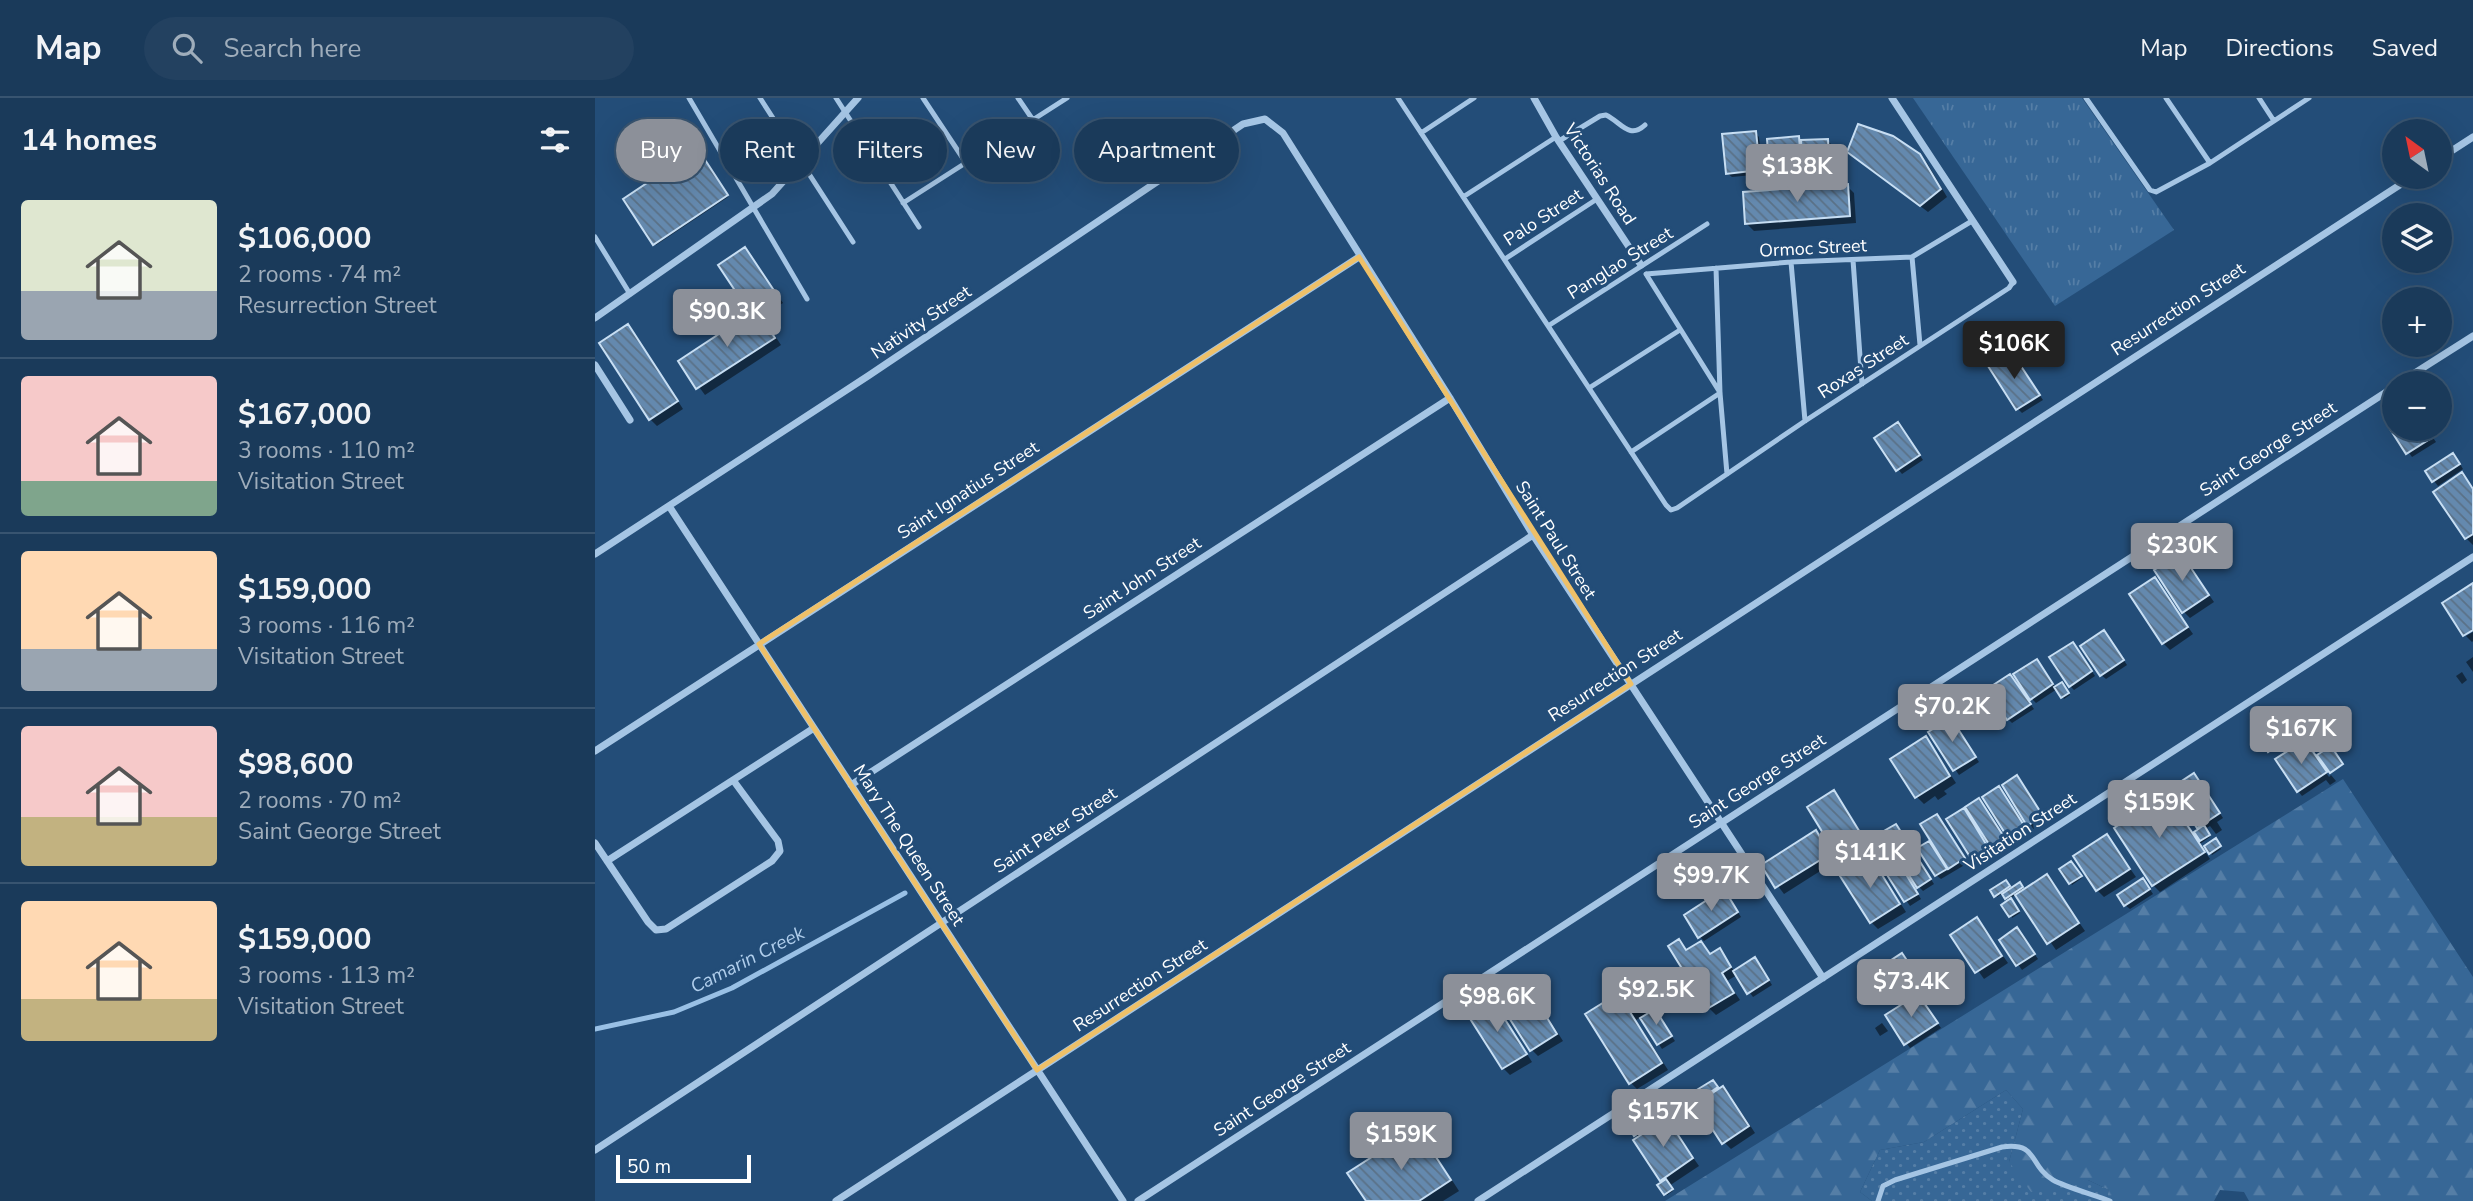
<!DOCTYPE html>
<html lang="en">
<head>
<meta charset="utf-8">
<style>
  :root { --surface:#1a3a5a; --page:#234160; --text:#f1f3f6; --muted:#9fadbb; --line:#385470; --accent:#8c9099 }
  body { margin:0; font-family:"Nunito Sans",sans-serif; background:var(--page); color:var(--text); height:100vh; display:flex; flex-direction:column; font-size:26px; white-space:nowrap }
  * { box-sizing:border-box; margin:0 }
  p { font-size:23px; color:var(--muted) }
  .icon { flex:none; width:38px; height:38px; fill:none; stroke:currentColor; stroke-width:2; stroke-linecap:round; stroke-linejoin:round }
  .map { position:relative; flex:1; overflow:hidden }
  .drawer { display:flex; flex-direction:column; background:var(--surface); width:595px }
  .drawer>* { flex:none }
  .guide { position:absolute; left:21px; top:21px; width:665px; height:63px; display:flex; gap:14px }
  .needle { width:46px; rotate:327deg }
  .buttons { position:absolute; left:1787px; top:21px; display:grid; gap:14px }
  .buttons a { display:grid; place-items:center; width:70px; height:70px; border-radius:50%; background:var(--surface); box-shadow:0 7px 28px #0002,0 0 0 2px var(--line); font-size:35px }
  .scale { position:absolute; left:21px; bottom:18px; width:135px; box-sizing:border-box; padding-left:7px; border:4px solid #fff; border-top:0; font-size:19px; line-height:24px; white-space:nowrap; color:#fff; -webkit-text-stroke:5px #234d78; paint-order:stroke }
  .price { position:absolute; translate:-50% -60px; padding:0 16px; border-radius:7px; background:var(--accent); color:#fff; font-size:23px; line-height:46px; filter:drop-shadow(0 2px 4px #0008) }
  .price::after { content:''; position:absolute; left:50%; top:42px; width:21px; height:16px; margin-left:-10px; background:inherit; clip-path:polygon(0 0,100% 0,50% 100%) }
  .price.on { background:#222; color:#fff }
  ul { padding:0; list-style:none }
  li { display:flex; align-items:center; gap:21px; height:175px; padding:0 21px }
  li+li { border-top:2px solid var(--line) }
  li span { display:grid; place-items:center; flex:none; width:196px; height:140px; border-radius:7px; color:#555 }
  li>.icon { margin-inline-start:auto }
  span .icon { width:84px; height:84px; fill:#fffc; stroke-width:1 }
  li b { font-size:30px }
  h2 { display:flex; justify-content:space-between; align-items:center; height:84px; padding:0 21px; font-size:30px }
  .tag { padding:0 24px; border-radius:32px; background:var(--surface); box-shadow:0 7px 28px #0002,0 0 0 2px var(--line); font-size:24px; line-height:63px }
  .tag.on { background:var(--accent); color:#fff }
  header { display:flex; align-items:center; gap:42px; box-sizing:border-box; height:98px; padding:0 35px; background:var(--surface); border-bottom:2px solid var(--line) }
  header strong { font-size:33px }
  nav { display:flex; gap:38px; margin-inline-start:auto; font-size:24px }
  .search { width:490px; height:63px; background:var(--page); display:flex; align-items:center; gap:18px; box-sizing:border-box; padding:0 24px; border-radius:38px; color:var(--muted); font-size:26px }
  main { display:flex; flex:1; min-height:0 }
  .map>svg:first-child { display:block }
</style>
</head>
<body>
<header>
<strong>Map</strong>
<div class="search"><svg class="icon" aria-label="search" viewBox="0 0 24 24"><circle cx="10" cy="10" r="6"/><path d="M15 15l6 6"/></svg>Search here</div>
<nav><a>Map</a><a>Directions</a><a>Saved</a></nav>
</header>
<main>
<section class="drawer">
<h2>14 homes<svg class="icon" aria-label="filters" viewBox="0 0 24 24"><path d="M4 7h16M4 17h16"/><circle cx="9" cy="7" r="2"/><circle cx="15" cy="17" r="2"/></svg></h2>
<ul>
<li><span style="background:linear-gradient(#dfe7d0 65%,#9aa5b1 0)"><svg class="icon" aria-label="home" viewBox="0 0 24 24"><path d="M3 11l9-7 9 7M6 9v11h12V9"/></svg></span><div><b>$106,000</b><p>2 rooms · 74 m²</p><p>Resurrection Street</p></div></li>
<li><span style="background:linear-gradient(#f6c9c9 75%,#7fa58c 0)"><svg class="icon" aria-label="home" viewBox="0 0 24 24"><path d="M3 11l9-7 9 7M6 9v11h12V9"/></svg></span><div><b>$167,000</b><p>3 rooms · 110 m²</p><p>Visitation Street</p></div></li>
<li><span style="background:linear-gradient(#ffd9b3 70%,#9aa5b1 0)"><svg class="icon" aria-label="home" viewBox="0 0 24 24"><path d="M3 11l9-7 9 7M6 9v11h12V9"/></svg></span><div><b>$159,000</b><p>3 rooms · 116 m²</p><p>Visitation Street</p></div></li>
<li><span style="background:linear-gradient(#f6c9c9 65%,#c2b280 0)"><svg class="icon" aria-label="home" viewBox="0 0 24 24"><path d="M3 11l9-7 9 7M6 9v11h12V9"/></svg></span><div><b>$98,600</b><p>2 rooms · 70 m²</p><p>Saint George Street</p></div></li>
<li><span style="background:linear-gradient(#ffd9b3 70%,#c2b280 0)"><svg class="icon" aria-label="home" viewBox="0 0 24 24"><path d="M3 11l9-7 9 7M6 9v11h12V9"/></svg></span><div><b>$159,000</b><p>3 rooms · 113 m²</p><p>Visitation Street</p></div></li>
</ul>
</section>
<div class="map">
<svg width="1878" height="1103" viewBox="0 0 1878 1103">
  <defs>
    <pattern id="grass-dots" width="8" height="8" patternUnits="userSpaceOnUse" patternTransform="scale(1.75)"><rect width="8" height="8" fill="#376796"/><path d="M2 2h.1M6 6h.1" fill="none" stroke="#557ea6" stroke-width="1.8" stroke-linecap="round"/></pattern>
    <pattern id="forest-firs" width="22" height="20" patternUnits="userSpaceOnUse" patternTransform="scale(1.75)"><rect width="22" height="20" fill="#376796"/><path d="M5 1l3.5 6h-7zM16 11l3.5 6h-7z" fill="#557ea6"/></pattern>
    <pattern id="park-tufts" width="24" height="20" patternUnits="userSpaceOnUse" patternTransform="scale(1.75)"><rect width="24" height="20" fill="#376796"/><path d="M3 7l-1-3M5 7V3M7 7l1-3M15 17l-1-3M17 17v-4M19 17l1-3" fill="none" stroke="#557ea6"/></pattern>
    <pattern id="building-back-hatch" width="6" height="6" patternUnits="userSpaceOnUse" patternTransform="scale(1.75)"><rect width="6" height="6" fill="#6489ae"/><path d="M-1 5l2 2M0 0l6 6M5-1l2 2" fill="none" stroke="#5a7187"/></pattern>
  </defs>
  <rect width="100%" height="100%" fill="#234d78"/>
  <path fill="url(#grass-dots)" d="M1411,992L1428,1011L1414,1064L1493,1082L1514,1092L1511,1103H1277L1265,1094L1285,1052L1329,1044Z"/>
  <path fill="url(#forest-firs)" d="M1748,681L1878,879V1103H1654L1649,1094L1625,1092L1619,1103H1511L1514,1092L1493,1082L1436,1094L1414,1064L1428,1011L1411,992L1329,1044L1285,1052L1265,1094L1277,1103H1070Z"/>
  <path fill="url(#park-tufts)" d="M1318,0H1487L1579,132L1460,208Z"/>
  <path fill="#0007" d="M1160,35L1164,39L1168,76L1137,79L1132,75Z
    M1203,40L1207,44L1232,42L1237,47L1238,82L1181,87L1177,83Z
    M1254,54L1324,57L1332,65L1352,99L1333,114Z
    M104,55L133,99L61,147L59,145Z
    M1252,88L1259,95L1261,125L1159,133L1152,126Z
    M150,151L188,205L167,218L186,247L110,297L85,263L157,216L125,168Z
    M33,229L40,236L88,311L62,328L55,321Z
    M1416,255L1448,302L1427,315L1423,311Z
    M1307,331L1328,362L1307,376L1303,371Z
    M1800,331H1832L1841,344L1817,359L1798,332Z
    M1862,361L1868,371L1843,388L1832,374Z
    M1867,377L1878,390V447L1871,440Z
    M1586,457L1619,504L1595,520L1588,513Z
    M1560,482L1598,536L1575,552L1568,545Z
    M1878,534V543L1877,544L1871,538Z
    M1513,539L1532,567L1511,581L1506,577Z
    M1482,550L1500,578L1479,592L1475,588Z
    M1878,559V574L1871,564Z
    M1446,567L1461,590L1469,588L1475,597L1469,601L1462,591L1441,605L1437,601Z
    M1867,574L1872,582L1867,586L1861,578Z
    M1415,578L1439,611L1417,625L1413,621Z
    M1356,622L1384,664L1364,677L1336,635Z
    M1330,640L1337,648L1361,685L1349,693L1352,696L1343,702L1340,698L1329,706L1322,699Z
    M1710,644L1734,679L1736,677L1741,683L1735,687L1731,682L1707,698L1703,693Z
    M1603,681L1628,720L1622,724L1627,732L1621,736L1615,728L1610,731L1615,739L1605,746L1615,761L1565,794L1558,787L1521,731L1571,697L1599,736L1606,732L1603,729Z
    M1426,684L1451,723L1438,731L1434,726Z
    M1404,690L1433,734L1419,743L1414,739Z
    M1238,695L1245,702L1272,744L1248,759L1241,752L1214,710Z
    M1384,702L1414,747L1402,754L1398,750Z
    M1373,717L1397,756L1383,766L1354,722Z
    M1342,718L1373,765L1346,781L1341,777L1334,745L1344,755Z
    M1301,728L1339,786L1328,793L1324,789Z
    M1221,735L1241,763L1189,796L1168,768Z
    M1512,738L1541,779L1509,799L1502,792Z
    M1622,744L1626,751L1617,757L1611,748Z
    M1297,754L1326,801L1315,808L1281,757Z
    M1275,761L1282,768L1311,814L1283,831L1276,824L1247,779Z
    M1478,766L1487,780L1477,787L1466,771Z
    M1452,778L1490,833L1461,852L1422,796L1414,801L1425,815L1417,820L1415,804L1408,795L1402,799L1397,793L1412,785L1417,792L1425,787L1430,793Z
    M1552,787L1558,796L1535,811L1530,807Z
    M1133,798L1146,819L1109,843L1105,839Z
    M1382,821L1413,865L1389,881L1358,837Z
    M1426,836L1443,861L1427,872L1406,842Z
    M1084,844L1092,853L1106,845L1116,858L1124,853L1140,874L1164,866L1177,887L1158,899L1142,877L1132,883L1145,902L1121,917L1114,910Z
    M1311,861L1333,894L1324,899L1346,930L1315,950L1292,918L1308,908L1305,905Z
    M1050,880L1068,905L1058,911L1080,943L1067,951L1046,919L1041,922L1073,972L1042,991L1035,984L992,916Z
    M926,881L933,888L968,943L943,958L936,951Z
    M896,903L903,910L937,964L915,977L908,970L875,917Z
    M1287,925L1293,933L1285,938L1280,930Z
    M1118,984L1124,992L1128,990L1135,997L1160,1035L1136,1051L1129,1044L1106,999Z
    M1051,1020L1059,1031L1072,1022L1104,1068L1074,1088L1078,1093L1072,1097L1069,1085L1041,1036Z
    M822,1032L831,1042L864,1093L848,1103H773Z"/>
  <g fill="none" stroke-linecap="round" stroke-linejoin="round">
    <path stroke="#99c0e5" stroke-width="5" d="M0,931L79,914L137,890L310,795"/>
  </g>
  <path fill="url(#building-back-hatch)" stroke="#c7def3" stroke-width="2" d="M1263,26L1298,38L1325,56L1346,91L1325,108L1252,54Z
    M1161,33L1165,72L1131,76L1127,36Z
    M1204,38L1207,81L1175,84L1172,41Z
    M1233,41L1235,78L1208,79L1206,42Z
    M103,51L133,97L58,147L28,101Z
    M1253,86L1255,118L1150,126L1148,94Z
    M150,149L182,197L155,215L123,167Z
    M162,211L180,240L101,291L83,263Z
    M33,226L83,303L54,322L4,245Z
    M1416,253L1445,297L1421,312L1393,268Z
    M1303,324L1325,357L1301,373L1279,340Z
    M1799,329L1832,331L1838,339L1811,356L1795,331Z
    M1858,355L1865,366L1837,384L1830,373Z
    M1867,374L1878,391V436L1870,441L1838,394Z
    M1586,455L1614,497L1587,515L1559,472Z
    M1560,479L1593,529L1567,546L1534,496Z
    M1878,485V532L1868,538L1847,505Z
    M1509,532L1529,562L1505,578L1485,548Z
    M1478,544L1497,573L1474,589L1454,559Z
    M1442,561L1458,586L1435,602L1418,576Z
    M1415,576L1436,606L1412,622L1392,591Z
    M1467,584L1474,595L1466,600L1459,589Z
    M1356,620L1381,659L1358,673L1333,634Z
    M1667,623L1683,647L1673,654L1657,630Z
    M1331,638L1355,678L1320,700L1295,661Z
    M1710,642L1732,674L1702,694L1680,661Z
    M1736,648L1748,666L1735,675L1722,657Z
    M1599,675L1625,715L1602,730L1576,690Z
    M1422,677L1448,718L1432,728L1407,687Z
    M1404,688L1430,729L1413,740L1387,699Z
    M1239,692L1266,736L1239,753L1212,709Z
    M1571,695L1610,754L1557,788L1519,730Z
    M1384,700L1411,742L1397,751L1370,709Z
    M1369,710L1394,751L1377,762L1351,721Z
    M1342,716L1370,760L1353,771L1325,726Z
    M1301,726L1336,781L1322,790L1287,734Z
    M1609,727L1615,737L1605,743L1599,734Z
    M1221,732L1235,756L1180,790L1166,767Z
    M1512,736L1535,771L1501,793L1478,758Z
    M1621,740L1626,748L1614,756L1609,748Z
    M1334,743L1352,771L1340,778L1322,750Z
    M1293,747L1323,796L1309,804L1279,756Z
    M1276,759L1305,806L1275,825L1245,778Z
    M1476,763L1487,778L1474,786L1464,771Z
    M1452,776L1484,825L1452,846L1420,797Z
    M1548,780L1555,791L1529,808L1522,797Z
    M1411,782L1415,788L1399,799L1395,792Z
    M1425,784L1428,789L1410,801L1407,796Z
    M1129,791L1143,814L1103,840L1089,817Z
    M1416,800L1424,813L1414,819L1406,807Z
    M1382,819L1407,858L1380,875L1355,837Z
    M1422,829L1440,856L1421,868L1404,842Z
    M1084,841L1091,852L1106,843L1115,856L1125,850L1136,869L1127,875L1139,895L1112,911L1073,848Z
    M1307,855L1330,889L1304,906L1281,872Z
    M1160,859L1174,882L1152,896L1138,873Z
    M1051,878L1063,897L1035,914L1067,965L1034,986L990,916Z
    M927,879L962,936L935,953L899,896Z
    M1323,896L1343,925L1309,947L1290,917Z
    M897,901L932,956L907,971L872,916Z
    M1060,911L1077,938L1062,947L1045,920Z
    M1118,982L1123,989L1105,1001L1100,993Z
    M1128,988L1154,1028L1127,1046L1101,1006Z
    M1051,1018L1057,1026L1039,1038L1034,1030Z
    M1072,1020L1098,1060L1065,1083L1038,1042Z
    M822,1030L856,1082L824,1103H771L752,1075Z
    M1071,1081L1078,1091L1069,1097L1062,1087Z"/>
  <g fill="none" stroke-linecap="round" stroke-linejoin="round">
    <path stroke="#a5c5e4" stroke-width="5" d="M94,0L212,201
      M165,0L258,144
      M241,0L324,129
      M328,0L371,65
      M423,0L438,22
      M803,0L1071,407L1076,412L1082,410L1210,323L1414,190L1418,184
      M1491,0L1555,92L1561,94L1615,65L1714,0
      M1571,0L1615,65
      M1664,0L1679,23
      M826,35L879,0
      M964,43L1005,18L1011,17C1026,24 1034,42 1050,27
      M868,99L961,39
      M308,105L472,0
      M0,139L35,196
      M1317,159L1325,247
      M910,161L1002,101
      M1258,162L1267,286
      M1196,164L1210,323
      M1121,170L1125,295L1132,376
      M1051,176L1196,164L1317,159L1377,123
      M1051,176L1124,293
      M953,228L1112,126
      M994,290L1085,232
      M1036,354L1125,295
      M1283,1103L1288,1088L1300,1082L1407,1049C1444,1044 1433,1067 1458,1082C1470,1089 1500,1097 1515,1103"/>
    <path stroke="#a5c5e4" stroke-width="7" d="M939,0L961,39L1046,167
      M1297,0L1418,184
      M1844,61L1878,39
      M0,220L177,96L263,0
      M0,267L35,322
      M1804,285L1878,238
      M74,408L528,1103
      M0,456L273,278L648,26L670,21L688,35L855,300L938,437L1228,880
      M0,653L764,159
      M256,687L855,300
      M0,745L53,824L61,832L71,831L177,763L185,753L183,743L138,682
      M12,763L219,630
      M0,1052L938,437
      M241,1103L1817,79
      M543,1103L1799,289
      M883,1103L1878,459"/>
  </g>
  <path fill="none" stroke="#eec068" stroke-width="5" stroke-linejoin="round" d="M764,159L1036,586L442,972L164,546Z"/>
  <g text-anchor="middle" stroke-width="6" stroke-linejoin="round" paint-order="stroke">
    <g font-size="18" fill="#fff" stroke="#234d78">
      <text transform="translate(1005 76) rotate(57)" y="6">Victorias Road</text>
      <text transform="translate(948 119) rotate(-33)" y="6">Palo Street</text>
      <text transform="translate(1218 150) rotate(-3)" y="6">Ormoc Street</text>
      <text transform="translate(1025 165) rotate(-32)" y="6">Panglao Street</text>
      <text transform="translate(1583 211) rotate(-33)" y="6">Resurrection Street</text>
      <text transform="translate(326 224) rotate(-34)" y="6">Nativity Street</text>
      <text transform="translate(1268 268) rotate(-33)" y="6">Roxas Street</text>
      <text transform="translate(1673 351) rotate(-33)" y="6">Saint George Street</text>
      <text transform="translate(373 392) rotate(-33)" y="6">Saint Ignatius Street</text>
      <text transform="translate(961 442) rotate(58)" y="6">Saint Paul Street</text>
      <text transform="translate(547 480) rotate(-33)" y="6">Saint John Street</text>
      <text transform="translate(1020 577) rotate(-33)" y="6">Resurrection Street</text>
      <text transform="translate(1162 683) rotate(-33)" y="6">Saint George Street</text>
      <text transform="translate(460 732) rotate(-33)" y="6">Saint Peter Street</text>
      <text transform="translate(1425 734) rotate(-33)" y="6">Visitation Street</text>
      <text transform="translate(314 747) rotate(57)" y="6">Mary The Queen Street</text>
      <text transform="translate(545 887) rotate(-33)" y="6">Resurrection Street</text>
      <text transform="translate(687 991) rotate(-33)" y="6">Saint George Street</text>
    </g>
    <g font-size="19" font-style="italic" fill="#b0ceec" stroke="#234d78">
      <text transform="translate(152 861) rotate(-27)" y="7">Camarin Creek</text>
    </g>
  </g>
</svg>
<div class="buttons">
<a><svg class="needle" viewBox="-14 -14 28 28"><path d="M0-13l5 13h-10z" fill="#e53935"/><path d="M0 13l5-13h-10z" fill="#9fadbb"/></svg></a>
<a><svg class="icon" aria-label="layers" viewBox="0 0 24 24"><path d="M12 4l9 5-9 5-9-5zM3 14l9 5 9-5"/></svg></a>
<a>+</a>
<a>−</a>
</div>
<div class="scale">50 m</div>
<b class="price" style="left:1202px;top:106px">$138K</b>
<b class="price" style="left:132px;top:251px">$90.3K</b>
<b class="price on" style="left:1419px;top:283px">$106K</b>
<b class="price" style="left:1587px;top:485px">$230K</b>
<b class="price" style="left:1357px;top:646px">$70.2K</b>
<b class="price" style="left:1706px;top:668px">$167K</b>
<b class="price" style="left:1564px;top:742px">$159K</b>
<b class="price" style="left:1275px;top:792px">$141K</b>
<b class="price" style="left:1116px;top:815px">$99.7K</b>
<b class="price" style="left:1316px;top:921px">$73.4K</b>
<b class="price" style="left:1061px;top:929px">$92.5K</b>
<b class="price" style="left:902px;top:936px">$98.6K</b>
<b class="price" style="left:1068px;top:1051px">$157K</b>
<b class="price" style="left:806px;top:1074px">$159K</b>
<div class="guide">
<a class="tag on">Buy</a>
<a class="tag">Rent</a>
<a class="tag">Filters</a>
<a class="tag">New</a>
<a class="tag">Apartment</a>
</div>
</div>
</main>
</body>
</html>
